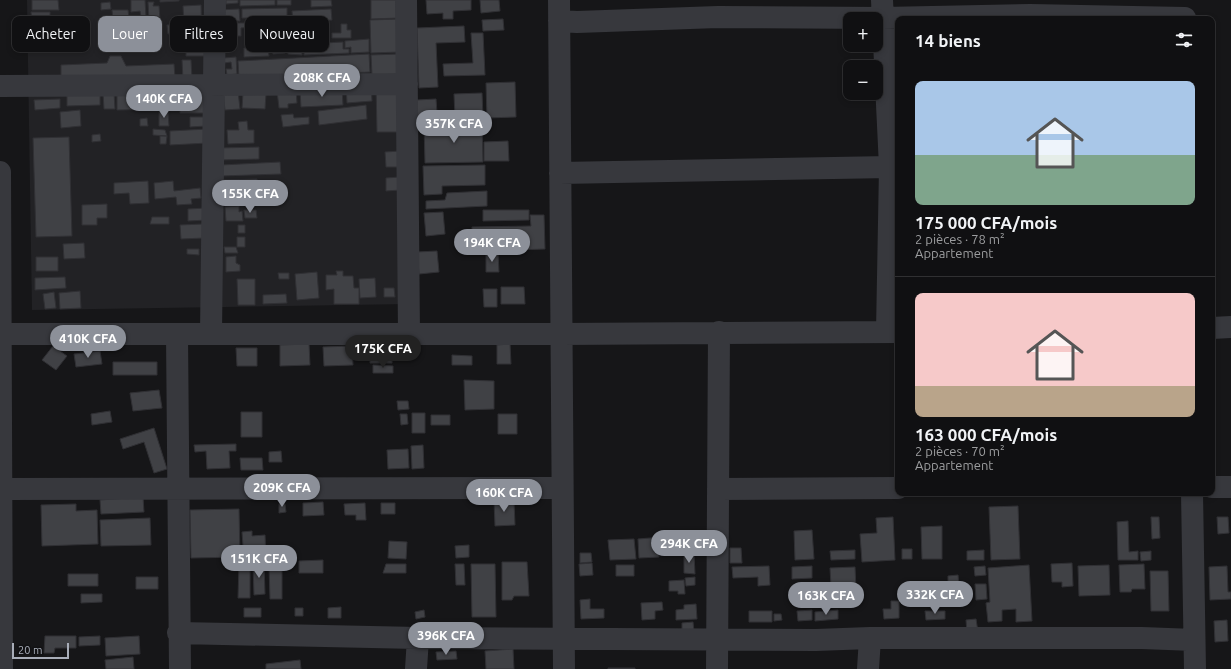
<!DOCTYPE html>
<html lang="fr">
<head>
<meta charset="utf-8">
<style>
  :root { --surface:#101012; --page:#19191b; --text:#f1f3f6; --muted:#9c9d9f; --line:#303032; --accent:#8c9099 }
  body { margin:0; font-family:Ubuntu,sans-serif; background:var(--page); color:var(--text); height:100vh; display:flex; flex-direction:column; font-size:15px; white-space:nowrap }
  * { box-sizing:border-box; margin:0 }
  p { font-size:13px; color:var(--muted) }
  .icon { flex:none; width:22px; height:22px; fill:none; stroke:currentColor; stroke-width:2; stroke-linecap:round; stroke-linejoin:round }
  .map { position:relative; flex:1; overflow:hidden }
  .side { position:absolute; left:895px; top:16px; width:320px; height:480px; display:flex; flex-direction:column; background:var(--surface); border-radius:8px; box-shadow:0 2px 6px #0003,0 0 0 1px var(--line) }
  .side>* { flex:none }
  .top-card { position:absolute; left:12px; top:16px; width:380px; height:36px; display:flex; gap:8px }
  .fabs { position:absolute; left:843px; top:12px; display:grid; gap:8px }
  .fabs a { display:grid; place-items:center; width:40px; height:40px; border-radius:8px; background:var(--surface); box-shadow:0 2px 6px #0003,0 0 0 1px var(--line); font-size:20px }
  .scale { position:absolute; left:12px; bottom:10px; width:57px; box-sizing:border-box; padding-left:4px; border:2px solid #a8adb8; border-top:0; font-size:11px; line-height:14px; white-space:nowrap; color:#a8adb8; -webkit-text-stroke:3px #111113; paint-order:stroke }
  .price { position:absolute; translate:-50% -34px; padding:0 9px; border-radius:14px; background:var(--accent); color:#fff; font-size:13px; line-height:26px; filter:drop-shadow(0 1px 2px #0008) }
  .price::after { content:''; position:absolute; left:50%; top:24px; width:12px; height:9px; margin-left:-6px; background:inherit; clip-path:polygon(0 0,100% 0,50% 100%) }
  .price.selected { background:#222; color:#fff }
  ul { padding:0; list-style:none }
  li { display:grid; align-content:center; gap:8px; height:212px; padding:0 20px }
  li+li { border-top:1px solid var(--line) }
  li span { display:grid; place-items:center; height:124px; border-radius:8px; color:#555 }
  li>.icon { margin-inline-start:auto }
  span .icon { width:72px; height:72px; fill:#fffc; stroke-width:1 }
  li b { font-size:17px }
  h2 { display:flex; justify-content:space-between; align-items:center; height:48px; padding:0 20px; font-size:17px }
  .chip { padding:0 14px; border-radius:8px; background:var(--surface); box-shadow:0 2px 6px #0003,0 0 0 1px var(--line); font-size:14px; line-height:36px }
  .chip.selected { background:var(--accent); color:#fff }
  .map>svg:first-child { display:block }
</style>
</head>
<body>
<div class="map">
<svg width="1231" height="669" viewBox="0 0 1231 669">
  <rect width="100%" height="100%" fill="#161618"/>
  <path fill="#222225" d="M27,0H406L409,304L32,310Z"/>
  <path fill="#404145" stroke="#303034" d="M32,0H58L59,10H32Z
    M131,0H145L146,17H141L140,11L131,12Z
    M160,0H179V1L160,2Z
    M226,0H238V3L226,4Z
    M240,0H275V5L240,6Z
    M277,0H291V5H277Z
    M311,0H331L332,6L311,7Z
    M371,0H398L399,18L371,19Z
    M426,0H471V10L453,11V19H443V13L427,14Z
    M480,0H499L500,11L481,13Z
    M110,2L111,9L101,10V3Z
    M148,2H154L153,6H159L160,19H149Z
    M201,5L202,46L185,47L183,6Z
    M287,8V21L272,20V23H265V18H242V9Z
    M239,9L240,21H223L217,10Z
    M331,9L332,20L319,21V23L312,24V20L293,22L292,11Z
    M112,10H128L129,18L113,19Z
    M31,12H50V20H32Z
    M399,19L400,52L371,53L370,20Z
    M503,19L504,30L483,31L482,20Z
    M255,20H262V33H254V27L241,28V36H232V29H224V23H254Z
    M61,21L62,46L28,47L27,22Z
    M181,24L182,32L168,34L167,25Z
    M283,24V28L292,27V33L273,34V25Z
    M318,24L320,37L297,39V32L304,31L303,26Z
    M341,24H347V30H351V38H332V33H341Z
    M464,26L465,42L436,43L438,87L419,88L417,28Z
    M471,33H483L485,75L444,76L443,64L473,63Z
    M369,39V52L351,53V47L345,48V41Z
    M253,42H261V48H268L269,56L244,57V48H253Z
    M343,42V49H349V53L304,55V44Z
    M284,43L285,53L273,54L272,44Z
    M204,48L205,56H186V49Z
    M288,48L302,49V55L288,54Z
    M369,54L370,72L239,78L238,61Z
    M399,54L400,74L372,75L371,55Z
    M110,56H121L126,66L174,64L175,78L61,82V65L107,63Z
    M236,57L237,74L227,75L226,69H232L231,62L224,63V58Z
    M182,60H191L192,79L183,80Z
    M515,82L516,117L487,118L486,83Z
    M371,84L372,101L347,103L346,85Z
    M376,85H399V132H377Z
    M342,88L343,105L301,107L300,90Z
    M208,90V113H180V91Z
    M296,90L297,103L288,104V108H279L277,91Z
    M176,91L177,109L117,110V92Z
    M238,91L240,109L225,110L223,93Z
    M100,93V105L67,106V94Z
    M103,93H114L115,109H104Z
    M243,93L266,94L265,109L242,108Z
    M482,93L483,117L455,118L454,94Z
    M60,99V108L35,110L34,100Z
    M436,99L437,113H447V121L417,122V100Z
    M366,105L367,119L319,125L318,111Z
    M80,110L81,126L61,128L60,112Z
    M159,112H168L169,126H159Z
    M293,114L294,118L309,117V124L283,127L281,115Z
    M190,117H206V126L190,127Z
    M147,118L148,126H140V119Z
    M247,121L248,130H254V143L228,144L227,130H239L238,122Z
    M482,124L483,162L425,163L424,125Z
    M153,129L165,130L167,136L153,135Z
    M207,129L208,143L170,145V131Z
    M100,134L101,141L92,142V135Z
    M160,136H167L166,144H160Z
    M69,137L72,236L36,237L33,138Z
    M508,141L509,161H484V142Z
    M259,147V159L219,160V148Z
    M400,151L401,167H386L385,152Z
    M280,162L281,174L221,176V165Z
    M485,165V185L442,186V194L424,195L423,166Z
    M400,177V190L386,191V178Z
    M257,179L258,189H220V180Z
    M148,181L149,203L130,204L129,193L114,194V183Z
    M173,181L174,191L200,188L201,198L191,199L192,204L177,205L176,197L155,199L154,183Z
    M487,191V206L426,209V201L445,200L447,193Z
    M107,204V218H97V225H82V205Z
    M239,206V212L242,211L243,221H226L225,207Z
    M206,208L207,220L188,221V209Z
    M244,210H256L257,218H245Z
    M483,210H529V220L483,221Z
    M443,212L445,234L426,236L424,213Z
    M530,215H544L545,249L486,251V239L472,240V227L531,226Z
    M152,217H169V224H150Z
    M203,224L204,238L181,239L180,225Z
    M238,225H245V233H238Z
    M237,237H245V247H237Z
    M84,243L85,258L64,259L63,244Z
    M224,247H236L238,253H225Z
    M187,249H199V255L187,254Z
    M437,251L439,272L419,274L417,252Z
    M498,253L499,272H486V254Z
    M236,256V263L240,265V271L226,272V257Z
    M36,257H58V271H36Z
    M336,271H343V276H353L354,288H359V304H334V289L326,290V275H337Z
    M317,272L319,298L297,300L295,274Z
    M278,273H289V279H279Z
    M65,277L66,288L35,290V278Z
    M375,278L376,297L360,298L359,279Z
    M237,279H255V305H238Z
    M501,287H524L525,304H501Z
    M384,288H394L395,297H384Z
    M483,289H497V307H484Z
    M80,291L81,308L60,309L59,293Z
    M54,292L56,308L45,309L43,294Z
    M286,294L287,303L263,304V295Z
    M309,344L310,365L280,366V345Z
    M510,344L511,364H497V345Z
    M53,346L67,356L56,370L42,360Z
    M352,346L353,365L324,366L323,347Z
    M236,348H257V366H237Z
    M100,351L102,364L76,367L74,354Z
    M370,355H392V363H370Z
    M452,355L472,356V365H452Z
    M113,362H157V375H113Z
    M373,365L393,366V373H373Z
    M464,380L494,381V409L465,410Z
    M159,390L162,408L133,411L130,393Z
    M397,401H408L409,409L398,410Z
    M110,411L112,422L92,425L91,414Z
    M241,412H262V437H241Z
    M412,413H425V433H412Z
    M400,414H407L408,424L401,425Z
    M498,414H517V434H498Z
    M431,415H450V425H431Z
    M154,428L167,469L154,473L144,442L123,449L120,439Z
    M236,444V451H229L230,468L207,469L206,451L195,452L194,445Z
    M423,445L424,468L412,469L411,446Z
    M408,449L409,468L388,469L387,450Z
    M281,451L282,462H269V452Z
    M240,458H262L263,470H241Z
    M143,497L144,512L101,514L100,500Z
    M494,501H514L515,525L495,526Z
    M323,502L324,515L303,516V503Z
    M365,503L366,520H356V515H345L344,504Z
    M381,503H395V514H381Z
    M76,504V511L97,510L98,544L42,546L41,505Z
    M279,504H285L286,512L279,513Z
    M1018,506L1020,559L991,560L989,507Z
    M239,509L240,557L191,558L190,510Z
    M893,517L895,560L862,562L860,534L877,533L876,518Z
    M1151,517H1159L1160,538L1152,539Z
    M1217,517H1228L1229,533L1218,534Z
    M150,518L151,545L101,546L100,520Z
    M1128,521L1129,552L1138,551V560H1118L1117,522Z
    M942,526V559H922L921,527Z
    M812,530L814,559L795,560L794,531Z
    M252,531V536L265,535L266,558L244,559L242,532Z
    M662,537L663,548H658L659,557L639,558L638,539Z
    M634,539L636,559L610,560L608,540Z
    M389,541L407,542L406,559L388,558Z
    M469,545V557L456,558L455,546Z
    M730,548H741L742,563H730Z
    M902,549H912V559H902Z
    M855,550V559L831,560L830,551Z
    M984,550V560H967V551Z
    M1151,551V560L1141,561L1140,552Z
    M580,553H591L592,562L580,563Z
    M684,554H694L695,574L684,573Z
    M323,560V573H299V561Z
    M502,562H527L529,596H514L512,600H502Z
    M592,563L593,575L580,576L579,564Z
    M1072,563L1073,586L1062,587V582H1052L1051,564Z
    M239,564H250V598H238Z
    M253,564H264L265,594L254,595Z
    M386,564H406V573H383Z
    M455,564H464L465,585H456Z
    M471,564H495L496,617H472Z
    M1144,564L1145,589H1132L1131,592H1120L1119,565Z
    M269,565H282V599H270Z
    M616,565H634V576H616Z
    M1029,565L1032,621L1016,622V609L1002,610V621L988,622L986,603L990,602L988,568Z
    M1109,565L1110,595L1079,596L1078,566Z
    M769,566L770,585L758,586V577L733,578L732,567Z
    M812,566V578L792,579V567Z
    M985,566L986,575L975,576L974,567Z
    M1227,566L1228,592H1231V599L1210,600L1209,567Z
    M855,567L856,590H846V586H831L830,568Z
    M1150,571H1168L1169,611H1151Z
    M68,574H98V586H68Z
    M958,575L959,586L948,587V576Z
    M136,577H158V589H136Z
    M695,577V585L686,586L685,578Z
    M684,580L685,594H678V591H669V581Z
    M975,584H986L987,599L976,600Z
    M827,588V598H815L814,589Z
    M845,589L846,600L832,601L831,590Z
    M958,589L959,601L950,602L948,590Z
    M81,594H102V602L81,603Z
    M590,599V609H604V618L581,619L580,600Z
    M891,601H899V618L884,619L883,609H891Z
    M662,602L663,610L655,611V619L642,620L641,603Z
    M696,604L697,619L676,620V610L684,609V605Z
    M341,607V618H328V608Z
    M244,608H261V617H244Z
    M295,608H303V616H295Z
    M424,610L425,617L416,619L415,612Z
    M812,610V620L798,621L797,611Z
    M838,610V619L815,621V612Z
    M749,611H772V622H749Z
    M925,611H945V619L926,620Z
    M774,614H781L782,620L774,621Z
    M976,619L978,632L967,633L966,620Z
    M1227,620L1228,641L1215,642L1214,621Z
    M693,622L694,632H682V623Z
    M45,636H76V648H55L54,653H44Z
    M100,636V645L79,646V637Z
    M139,636L140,654L106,656L105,638Z
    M513,649L514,669H486L485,651Z
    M456,651L457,659L437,660L436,652Z
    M133,657L134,669H106L105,660Z
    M300,660L301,669H266V664Z
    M608,668H635V669H608Z"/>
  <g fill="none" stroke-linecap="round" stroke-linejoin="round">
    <path stroke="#37383d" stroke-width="22" d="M406,0L409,334
      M559,0L564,669
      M882,0L890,167L887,332
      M559,21L577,22L718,17L883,18L1030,15L1185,18
      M0,86L407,84
      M0,172L2,669
      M560,173L890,167
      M1212,328L1231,327
      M0,334H561L898,332
      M211,334L215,0
      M177,335L180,669
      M1212,487H1231
      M2,489L562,488
      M718,489L898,488
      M1192,493L1195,669
      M178,633L418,638L816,640L870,638H1142L1194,640
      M416,669L418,638
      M717,669L719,332
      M868,669L870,638"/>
  </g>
</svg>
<div class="fabs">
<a>+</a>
<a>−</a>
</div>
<div class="scale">20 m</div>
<b class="price" style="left:322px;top:98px">208K CFA</b>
<b class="price" style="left:164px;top:119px">140K CFA</b>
<b class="price" style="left:454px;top:144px">357K CFA</b>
<b class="price" style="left:250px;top:214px">155K CFA</b>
<b class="price" style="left:492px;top:263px">194K CFA</b>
<b class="price" style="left:88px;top:359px">410K CFA</b>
<b class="price selected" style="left:383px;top:369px">175K CFA</b>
<b class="price" style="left:282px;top:508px">209K CFA</b>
<b class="price" style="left:504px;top:513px">160K CFA</b>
<b class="price" style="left:689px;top:564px">294K CFA</b>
<b class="price" style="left:259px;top:579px">151K CFA</b>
<b class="price" style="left:935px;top:615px">332K CFA</b>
<b class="price" style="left:826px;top:616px">163K CFA</b>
<b class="price" style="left:446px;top:656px">396K CFA</b>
<div class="top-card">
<a class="chip">Acheter</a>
<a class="chip selected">Louer</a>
<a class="chip">Filtres</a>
<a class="chip">Nouveau</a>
</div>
<section class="side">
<h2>14 biens<svg class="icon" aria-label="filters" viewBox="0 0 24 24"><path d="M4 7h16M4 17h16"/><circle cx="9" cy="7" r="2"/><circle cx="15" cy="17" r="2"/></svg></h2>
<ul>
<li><span style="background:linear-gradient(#a9c7e8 60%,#7fa58c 0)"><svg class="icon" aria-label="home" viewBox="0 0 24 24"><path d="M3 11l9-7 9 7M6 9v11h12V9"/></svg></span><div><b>175 000 CFA/mois</b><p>2 pièces · 78 m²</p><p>Appartement</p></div></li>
<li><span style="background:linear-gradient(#f6c9c9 75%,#b9a48a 0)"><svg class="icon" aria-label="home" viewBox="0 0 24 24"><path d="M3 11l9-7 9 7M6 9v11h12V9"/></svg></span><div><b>163 000 CFA/mois</b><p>2 pièces · 70 m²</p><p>Appartement</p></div></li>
</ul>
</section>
</div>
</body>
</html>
